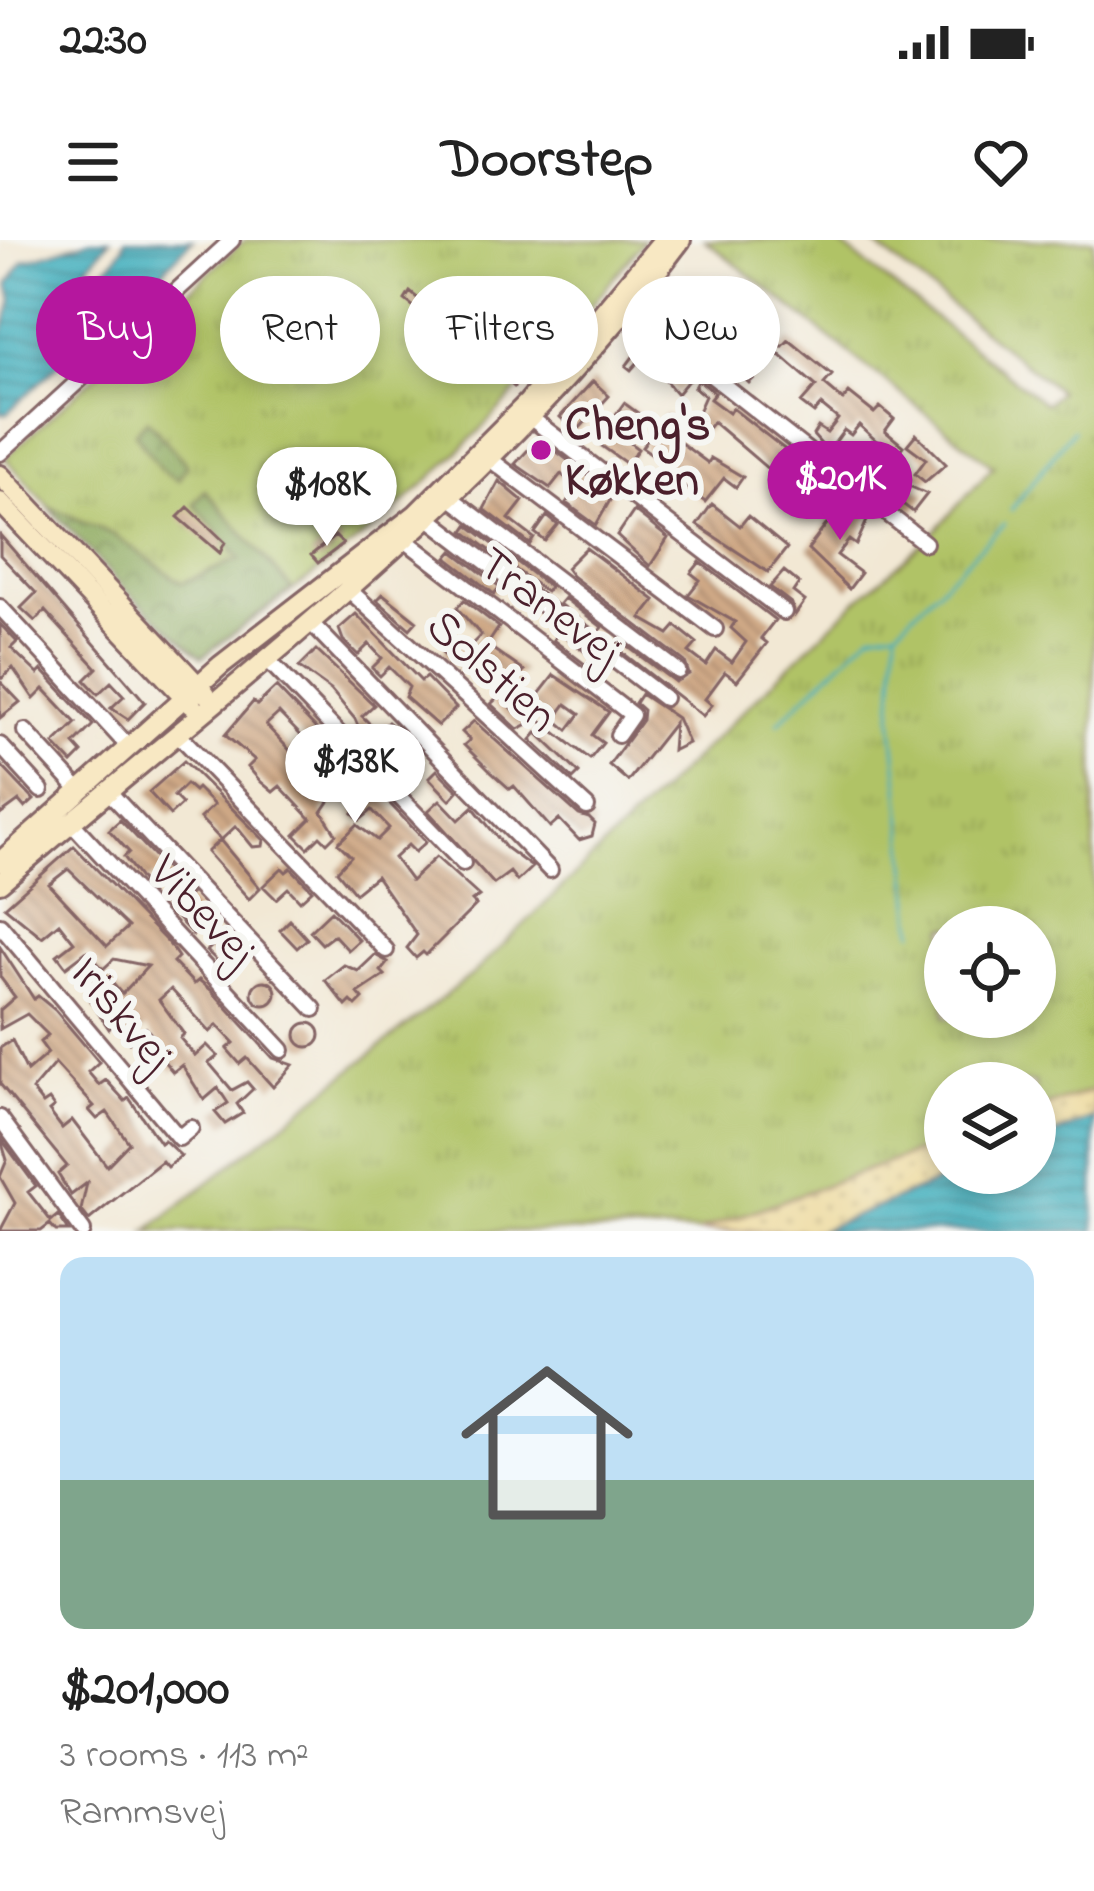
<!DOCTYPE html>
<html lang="en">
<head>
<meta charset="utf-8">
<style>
  :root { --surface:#fff; --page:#f6f6f6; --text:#222; --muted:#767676; --accent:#b5179e }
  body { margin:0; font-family:"Indie Flower",sans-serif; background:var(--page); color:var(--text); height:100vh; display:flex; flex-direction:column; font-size:45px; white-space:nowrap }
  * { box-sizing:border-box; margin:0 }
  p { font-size:39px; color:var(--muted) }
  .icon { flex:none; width:66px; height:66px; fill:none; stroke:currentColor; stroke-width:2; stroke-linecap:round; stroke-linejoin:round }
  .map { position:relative; height:991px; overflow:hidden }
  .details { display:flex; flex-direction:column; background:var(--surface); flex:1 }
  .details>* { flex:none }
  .guide { position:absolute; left:36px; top:36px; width:1023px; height:108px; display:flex; gap:24px }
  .fabs { position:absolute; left:924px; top:666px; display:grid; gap:24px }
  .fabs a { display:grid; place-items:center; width:132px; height:132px; border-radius:50%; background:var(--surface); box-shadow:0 6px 18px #0003; font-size:60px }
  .price { position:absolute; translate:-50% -102px; padding:0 27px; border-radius:42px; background:#fff; color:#222; font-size:39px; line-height:78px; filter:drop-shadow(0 3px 6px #0008) }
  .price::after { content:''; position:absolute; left:50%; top:72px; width:36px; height:27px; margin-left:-18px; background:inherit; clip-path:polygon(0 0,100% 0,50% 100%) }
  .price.active { background:var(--accent); color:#fff }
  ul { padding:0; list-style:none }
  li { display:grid; align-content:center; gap:24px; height:636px; padding:0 60px }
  li span { display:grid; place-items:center; height:372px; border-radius:24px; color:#555 }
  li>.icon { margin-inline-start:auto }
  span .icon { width:216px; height:216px; fill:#fffc; stroke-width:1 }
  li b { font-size:51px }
  .chip { padding:0 42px; border-radius:54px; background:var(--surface); box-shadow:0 6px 18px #0003; font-size:42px; line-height:108px }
  .chip.active { background:var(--accent); color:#fff }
  .status { display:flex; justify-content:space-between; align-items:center; height:84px; padding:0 60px; background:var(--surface); direction:ltr }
  .status svg { height:33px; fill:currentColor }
  header { display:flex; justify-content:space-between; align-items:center; height:156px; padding:0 60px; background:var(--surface); font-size:54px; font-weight:700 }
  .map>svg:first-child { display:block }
</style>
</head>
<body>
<div class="status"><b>22:30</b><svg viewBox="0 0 49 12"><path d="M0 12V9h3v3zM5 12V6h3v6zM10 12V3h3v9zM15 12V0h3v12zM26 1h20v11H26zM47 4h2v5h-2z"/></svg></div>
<header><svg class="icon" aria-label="menu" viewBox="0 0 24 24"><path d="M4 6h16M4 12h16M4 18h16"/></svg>Doorstep<svg class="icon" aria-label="heart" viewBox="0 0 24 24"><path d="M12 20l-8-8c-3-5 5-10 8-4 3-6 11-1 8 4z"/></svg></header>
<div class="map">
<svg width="1094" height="991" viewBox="0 0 1094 991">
  <defs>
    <pattern id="grass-tufts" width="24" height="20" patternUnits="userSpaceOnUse" patternTransform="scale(3)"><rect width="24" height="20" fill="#b0c366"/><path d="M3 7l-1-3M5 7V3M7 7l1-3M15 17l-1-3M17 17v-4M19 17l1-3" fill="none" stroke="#99a759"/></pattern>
    <pattern id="forest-crowns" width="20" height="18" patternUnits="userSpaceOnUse" patternTransform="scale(3)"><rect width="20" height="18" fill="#8ca95b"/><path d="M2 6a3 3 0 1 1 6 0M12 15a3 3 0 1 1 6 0" fill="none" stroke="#74894b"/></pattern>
    <pattern id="sand-dots" width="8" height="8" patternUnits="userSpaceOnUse" patternTransform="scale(3)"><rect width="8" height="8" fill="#eeda9e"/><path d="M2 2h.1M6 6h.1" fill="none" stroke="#cebb88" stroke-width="1.8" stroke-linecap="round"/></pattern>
    <pattern id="water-rules" width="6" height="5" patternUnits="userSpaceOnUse" patternTransform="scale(3)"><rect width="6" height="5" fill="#3eadbc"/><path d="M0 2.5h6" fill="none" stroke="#368c99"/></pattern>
    <pattern id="building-back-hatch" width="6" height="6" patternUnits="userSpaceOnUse" patternTransform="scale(3)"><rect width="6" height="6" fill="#cfa986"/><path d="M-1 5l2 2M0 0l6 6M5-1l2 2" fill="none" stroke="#aa896e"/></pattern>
  </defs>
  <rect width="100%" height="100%" fill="#f6f6f2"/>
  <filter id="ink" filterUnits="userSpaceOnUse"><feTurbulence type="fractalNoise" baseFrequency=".00833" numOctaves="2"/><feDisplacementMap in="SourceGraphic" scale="24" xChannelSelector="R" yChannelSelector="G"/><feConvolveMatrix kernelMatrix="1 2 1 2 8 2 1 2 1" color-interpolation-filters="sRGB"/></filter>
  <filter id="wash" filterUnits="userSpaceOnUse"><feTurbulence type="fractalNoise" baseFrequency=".004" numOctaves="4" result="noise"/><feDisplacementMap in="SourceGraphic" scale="48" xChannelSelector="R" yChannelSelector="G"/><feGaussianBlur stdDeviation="2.7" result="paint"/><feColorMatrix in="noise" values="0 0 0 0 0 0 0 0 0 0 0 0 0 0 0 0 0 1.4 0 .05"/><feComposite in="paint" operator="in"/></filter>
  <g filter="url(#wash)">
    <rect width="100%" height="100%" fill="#f2e8d4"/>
    <path fill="url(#grass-tufts)" stroke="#7d7148" stroke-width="3" fill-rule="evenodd" d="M245,0H644C575,87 504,172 421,247C353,309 276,362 202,417L125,350L5,218Z
      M705,0H835L1045,164L1059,151L869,0H1094V850L1035,870V843H945V902L699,991H147L474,733L856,361L928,299L993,226ZM945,687H1035V777H945Z"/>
    <path fill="url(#forest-crowns)" stroke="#6b6443" stroke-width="3" d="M147,180L187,225L178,240L161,230L135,193Z
      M205,250L292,349L202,417L125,350L48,266L114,295L182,343L240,319L194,264Z"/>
    <path fill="url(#sand-dots)" stroke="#9c7c64" stroke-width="3" d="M1094,850V878L1035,902V870Z
      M945,902V933H959L819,991H699Z"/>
    <path fill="url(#water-rules)" stroke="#446674" stroke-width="3" d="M91,0H110L74,43L87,98L7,173H0V102L12,60L8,45L23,21Z
      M125,0H192L136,59L115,71L96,63L90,53C97,31 118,23 125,0Z
      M1094,878V991H819L959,933H1035V902Z"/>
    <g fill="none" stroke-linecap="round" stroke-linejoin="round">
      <path stroke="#3eadbc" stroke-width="3" d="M1089,169L1094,162
        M1011,270L1073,190
        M778,483L871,393L896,389
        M914,692L892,476L897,389L1004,284"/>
    </g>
    <g id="blocks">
      <path fill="url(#building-back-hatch)" fill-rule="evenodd" d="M706,38L720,44L724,39L738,51L730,61L718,53L696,79L692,85L703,93L698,100L661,73L672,62L687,72Z
        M442,44L455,54L433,82L405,60L410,52L426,65Z
        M726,90L741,102L748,93L768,96L782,107L789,100L832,135L824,144L843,160L849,153L874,173L880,167L894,179L885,191L903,206L894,217L859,185L851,195L844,190L828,212L813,195L818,187L827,193L838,179L821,165L814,173L801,163L816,146L779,114L749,143L711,108Z
        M532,92L549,107L514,147L497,132Z
        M640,95L653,105L631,130L626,126L638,110L632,105Z
        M662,112L691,137L677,154L652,125Z
        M699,140L715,153L710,159L729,173L732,168L810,229L798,244L777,221L769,230L713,182L705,192L693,183L705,156L694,147Z
        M593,141L609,156L576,192L560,177Z
        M624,163L642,176L625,199L638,209L627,224L596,202Z
        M665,174L684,187L677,198L681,203L708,223L711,218L743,237L736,247L724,238L705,262L676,240L671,246L659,237L668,225L642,207Z
        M916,194L946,224L925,242L915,234L926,219L907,205Z
        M539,198L613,255L596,285L566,263L578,247L561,234L550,248L515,224Z
        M499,241L523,261L509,279L534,298L530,304L484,269Z
        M900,242L927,254L913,272L887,252Z
        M809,245L826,258L816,271L799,257Z
        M856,263L870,274L856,305L849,300L837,315L861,333L849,349L808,309L835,273L843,279Z
        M712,264L740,286L748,276L787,308L768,332L697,285Z
        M188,267L225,302L220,313L178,277Z
        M634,271L668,298L650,326L617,296Z
        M547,276L558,285L545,301L535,293Z
        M468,285L550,347L546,352L464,291Z
        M0,295L145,462L128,479L111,468L124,456L111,442L98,454L85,440L97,428L45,371L35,381L21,368L36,353L0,315Z
        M335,296L343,304L318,323L311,315Z
        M586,308L655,360L641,378L669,394L676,386L697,403L689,412L706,425L716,410L732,422L746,402L731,388L735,382L688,355L700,340L691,333L700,322L775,380L761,398L767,403L737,441L725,432L705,459L712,465L703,476L614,406L619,400L675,442L689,434L685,422L572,336L566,328Z
        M453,311L500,347L494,354L447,318Z
        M784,331L799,343L793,352L805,361L795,375L792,364L770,347Z
        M383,354L417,381L410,389L377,360Z
        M564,358L602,387L598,393L559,364Z
        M464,360L499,387L487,405L524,431L505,451L473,422L464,432L442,413L452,402L464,412L481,395L457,368Z
        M356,374L421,441L426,437L456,468L438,486L405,457L409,447L389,427L380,436L372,428L382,418L369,404L358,415L343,400L339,389Z
        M0,384L17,402L11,408L38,434L42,430L93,485L74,504L82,513L72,523L54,504L76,483L44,449L34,459L13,428L0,440Z
        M559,392L592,417L586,425L553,400Z
        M316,410L374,465L362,476L378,492L388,482L407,498L398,507L388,502L375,515L352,492L358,486L355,479L331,450L299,427Z
        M554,435L609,472L592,495L603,503L590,519L538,479L518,489L491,464L500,456L518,474L526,471ZM566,464L580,474L568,490L555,479Z
        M0,441L20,462L0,478Z
        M276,447L320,493L313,508L279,473L266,485L300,521L322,542L343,527L349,533L355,527L426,602L415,612L408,605L394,618L411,641L436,617L479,656L472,661L476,665L426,715L423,712L416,718L407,708L417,695L376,636L355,653L337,631L351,616L338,603L357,585L377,600L389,588L372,570L360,580L353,573L366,560L345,538L322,572L336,594L327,603L320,596L308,608L295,595L311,579L280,546L273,552L261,542L248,527L255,520L225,495L253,462L257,465Z
        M641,454L677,478L688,503L672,511L674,483L628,541L609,525L642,480L643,470L635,463Z
        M474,481L579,575L589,578L595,584L592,596L579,600L559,579L550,587L514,546L510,549L492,533L464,505L470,500L462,492Z
        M537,493L579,533L573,539L531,500Z
        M184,521L264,600L263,606L253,607L236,586L221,600L200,578L214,565L197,548L194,551L186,544L174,556L182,564L170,575L149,552Z
        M0,524L34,560L25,568L19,561L0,575Z
        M437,530L458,551L450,560L429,538Z
        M440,560L459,580L473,567L506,608L532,627L517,641L510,632L494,644L428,571Z
        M120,580L190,654L185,658L200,674L193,681L200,688L193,695L160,659L169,651L156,636L144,644L124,617L129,612L109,590Z
        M220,600L260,648L249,659L207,612Z
        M74,606L169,704L178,717L173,722L194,744L199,740L211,750L273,818L293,825L273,847L247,818L240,824L227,809L234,803L217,785L210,792L171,749L159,760L184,794L180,798L195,816L207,805L218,816L209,823L232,850L247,842L253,849L237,864L243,873L225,884L215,872L228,863L218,848L204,860L182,825L173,832L163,820L167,813L146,788L129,803L113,785L109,789L89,759L96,754L84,739L98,727L122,754L148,726L114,719L103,729L87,711L66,727L57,715L74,702L59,683L42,697L5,667ZM68,629L128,687L107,706L49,644Z
        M282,628L286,632L291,628L312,650L300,661L288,648L276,659L263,646Z
        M331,671L359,700L348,710L334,695L322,704L310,691Z
        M290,680L307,699L297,708L280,690Z
        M225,693L247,717L229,732L207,711Z
        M0,707L34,759L38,756L55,770L99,822L88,832L99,845L106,840L125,861L129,858L160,903L164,900L181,916L167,927L162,921L89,980L81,970L87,943L71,955L58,934L67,926L0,844V808L12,800L27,831L48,813L40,802L48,795L27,774L0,789V770L15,757L0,737ZM55,823L94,866L89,870L97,879L107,872L129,903L107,926L72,880L62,888L49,871L54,867L49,860L43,864L32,850Z
        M375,715L388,722L381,731L385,735L358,753L363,759L356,766L351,761L346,766L325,740L344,725L358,731Z
        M252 753a12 12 0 1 1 24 0a12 12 0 1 1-24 0Z
        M296 795a12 12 0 1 1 24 0a12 12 0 1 1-24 0Z
        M0,897L36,946L28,952L51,981L58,975L69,991H56L50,984L41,991H0L15,963L0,937L7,920Z"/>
    </g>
  </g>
  <g filter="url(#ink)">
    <use href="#blocks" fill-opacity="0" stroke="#856566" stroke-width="3"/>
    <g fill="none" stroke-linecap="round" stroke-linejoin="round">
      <g stroke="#856566" stroke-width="20">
        <path id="street" d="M628,70L925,303
          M531,178L784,372
          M0,213L232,0
          M491,220L715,389
          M451,258L678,431
          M430,279L664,458
          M405,300L632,475L618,495
          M348,349L587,567
          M0,367L128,506
          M310,382L550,630
          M266,418L463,623
          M25,491L79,550
          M177,493L386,710
          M0,505L41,550
          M108,551L314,769
          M71,582L282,810
          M0,685L179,898L191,888
          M0,878L83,991"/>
      </g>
      <g stroke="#856566" stroke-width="24">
        <path id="secondary" d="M0,235L206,454
          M0,262L192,465
          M0,622L221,425L416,274L528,162L663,0
          M0,643C237,439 493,253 681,0"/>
      </g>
      <use href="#street" stroke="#fff" stroke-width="14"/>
      <use href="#secondary" stroke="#f8e8c3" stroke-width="18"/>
    </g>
  </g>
  <circle fill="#b5179e" stroke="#f6f6f2" stroke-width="4.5" cx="541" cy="210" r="12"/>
  <g text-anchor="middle" stroke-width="12" stroke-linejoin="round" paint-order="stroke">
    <g font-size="48" font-weight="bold" fill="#4a1f2b" stroke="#f6f6f2" text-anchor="start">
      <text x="565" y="199">Cheng's<tspan x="565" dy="55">Køkken</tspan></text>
    </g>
    <g font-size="48" fill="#4a1f2b" stroke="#f6f6f2">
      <text transform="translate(551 365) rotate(37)" y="17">Tranevej</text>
      <text transform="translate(494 429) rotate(42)" y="17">Solstien</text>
      <text transform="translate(205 669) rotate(47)" y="17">Vibevej</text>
      <text transform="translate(124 772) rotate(50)" y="17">Iriskvej</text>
    </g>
  </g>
</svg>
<div class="fabs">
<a><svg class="icon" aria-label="locate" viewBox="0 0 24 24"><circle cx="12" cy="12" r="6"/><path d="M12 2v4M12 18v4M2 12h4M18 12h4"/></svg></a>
<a><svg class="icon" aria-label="layers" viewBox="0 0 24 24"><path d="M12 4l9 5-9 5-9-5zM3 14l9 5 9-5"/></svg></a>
</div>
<b class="price active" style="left:840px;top:303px">$201K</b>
<b class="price" style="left:327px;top:309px">$108K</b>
<b class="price" style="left:355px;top:586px">$138K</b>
<div class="guide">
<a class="chip active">Buy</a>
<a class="chip">Rent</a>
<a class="chip">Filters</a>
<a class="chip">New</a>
</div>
</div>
<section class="details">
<ul>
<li><span style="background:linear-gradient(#bfe0f5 60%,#7fa58c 0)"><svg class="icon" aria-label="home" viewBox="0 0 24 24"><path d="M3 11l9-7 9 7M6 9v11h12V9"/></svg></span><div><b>$201,000</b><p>3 rooms · 113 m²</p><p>Rammsvej</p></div></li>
</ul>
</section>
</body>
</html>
